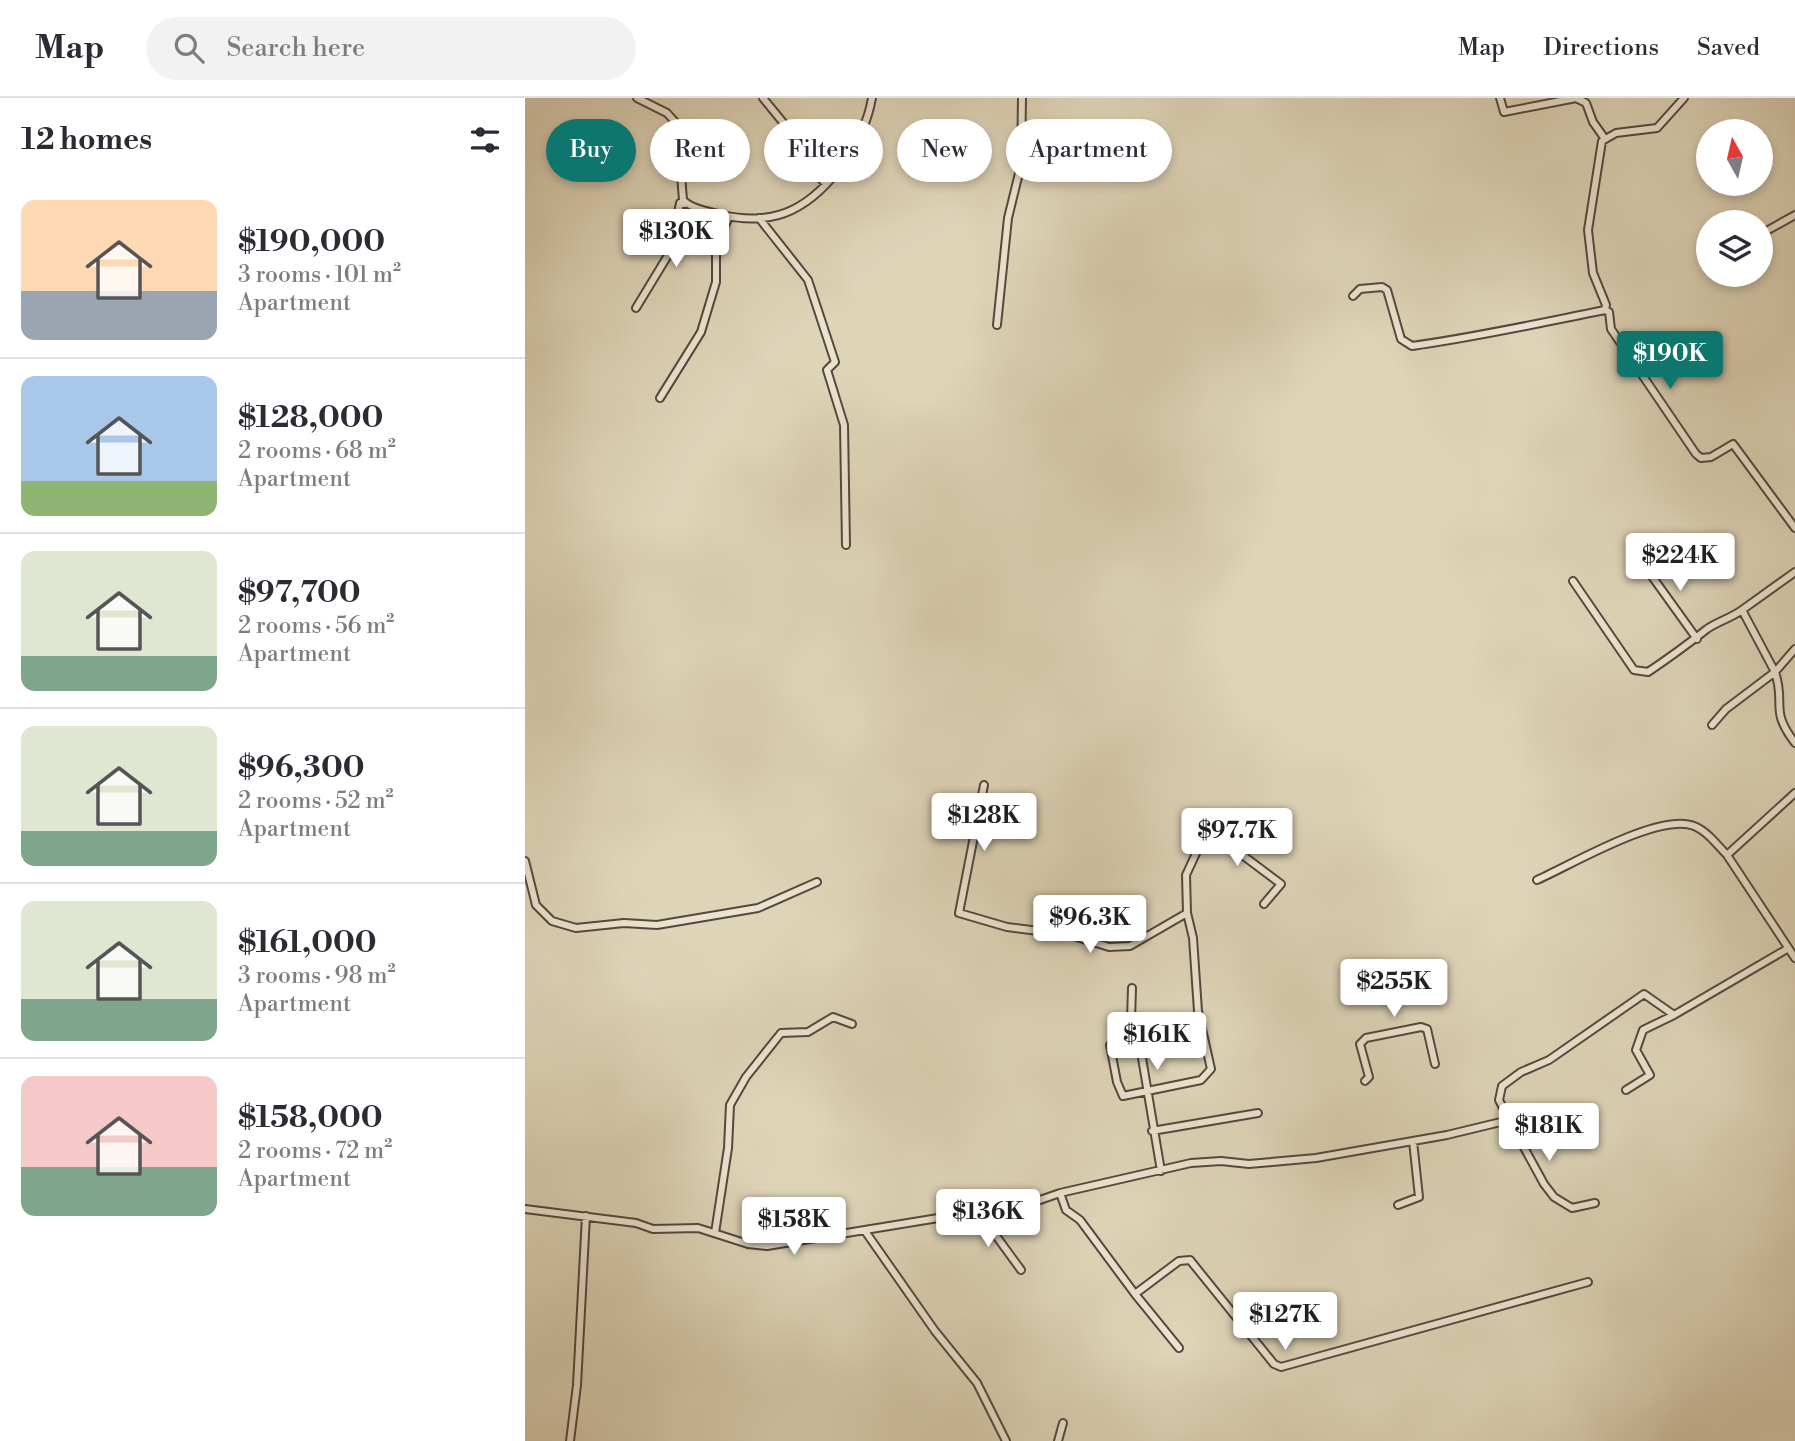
<!DOCTYPE html>
<html lang="en">
<head>
<meta charset="utf-8">
<style>
  :root { --surface:#fff; --page:#f2f2f3; --text:#2b2b33; --muted:#7c7c81; --line:#e1e1e2; --accent:#0f766e }
  body { margin:0; font-family:"Libre Bodoni",serif; background:var(--page); color:var(--text); height:100vh; display:flex; flex-direction:column; font-size:26px; white-space:nowrap }
  * { box-sizing:border-box; margin:0 }
  p { font-size:23px; color:var(--muted) }
  .icon { flex:none; width:38px; height:38px; fill:none; stroke:currentColor; stroke-width:2; stroke-linecap:round; stroke-linejoin:round }
  .map { position:relative; flex:1; overflow:hidden }
  .details { display:flex; flex-direction:column; background:var(--surface); width:525px }
  .details>* { flex:none }
  .banner { position:absolute; left:21px; top:21px; width:665px; height:63px; display:flex; gap:14px }
  .needle { width:46px; rotate:352deg }
  .fabs { position:absolute; left:1171px; top:21px; display:grid; gap:14px }
  .fabs a { display:grid; place-items:center; width:77px; height:77px; border-radius:50%; background:var(--surface); box-shadow:0 4px 10px #0003; font-size:35px }
  .price { position:absolute; translate:-50% -60px; padding:0 16px; border-radius:7px; background:#fff; color:#222; font-size:23px; line-height:46px; filter:drop-shadow(0 2px 4px #0008) }
  .price::after { content:''; position:absolute; left:50%; top:42px; width:21px; height:16px; margin-left:-10px; background:inherit; clip-path:polygon(0 0,100% 0,50% 100%) }
  .price.selected { background:var(--accent); color:#fff }
  ul { padding:0; list-style:none }
  li { display:flex; align-items:center; gap:21px; height:175px; padding:0 21px }
  li+li { border-top:2px solid var(--line) }
  li span { display:grid; place-items:center; flex:none; width:196px; height:140px; border-radius:14px; color:#555 }
  li>.icon { margin-inline-start:auto }
  span .icon { width:84px; height:84px; fill:#fffc; stroke-width:1 }
  li b { font-size:30px }
  h2 { display:flex; justify-content:space-between; align-items:center; height:84px; padding:0 21px; font-size:30px }
  .chip { padding:0 24px; border-radius:32px; background:var(--surface); box-shadow:0 4px 10px #0003; font-size:24px; line-height:63px }
  .chip.selected { background:var(--accent); color:#fff }
  header { display:flex; align-items:center; gap:42px; box-sizing:border-box; height:98px; padding:0 35px; background:var(--surface); border-bottom:2px solid var(--line) }
  header strong { font-size:33px }
  nav { display:flex; gap:38px; margin-inline-start:auto; font-size:24px }
  .search { width:490px; height:63px; background:var(--page); display:flex; align-items:center; gap:18px; box-sizing:border-box; padding:0 24px; border-radius:38px; color:var(--muted); font-size:26px }
  main { display:flex; flex:1; min-height:0 }
  .map>svg:first-child { display:block }
</style>
</head>
<body>
<header>
<strong>Map</strong>
<div class="search"><svg class="icon" aria-label="search" viewBox="0 0 24 24"><circle cx="10" cy="10" r="6"/><path d="M15 15l6 6"/></svg>Search here</div>
<nav><a>Map</a><a>Directions</a><a>Saved</a></nav>
</header>
<main>
<section class="details">
<h2>12 homes<svg class="icon" aria-label="filters" viewBox="0 0 24 24"><path d="M4 7h16M4 17h16"/><circle cx="9" cy="7" r="2"/><circle cx="15" cy="17" r="2"/></svg></h2>
<ul>
<li><span style="background:linear-gradient(#ffd9b3 65%,#9aa5b1 0)"><svg class="icon" aria-label="home" viewBox="0 0 24 24"><path d="M3 11l9-7 9 7M6 9v11h12V9"/></svg></span><div><b>$190,000</b><p>3 rooms · 101 m²</p><p>Apartment</p></div></li>
<li><span style="background:linear-gradient(#a9c7e8 75%,#8fb573 0)"><svg class="icon" aria-label="home" viewBox="0 0 24 24"><path d="M3 11l9-7 9 7M6 9v11h12V9"/></svg></span><div><b>$128,000</b><p>2 rooms · 68 m²</p><p>Apartment</p></div></li>
<li><span style="background:linear-gradient(#dfe7d0 75%,#7fa58c 0)"><svg class="icon" aria-label="home" viewBox="0 0 24 24"><path d="M3 11l9-7 9 7M6 9v11h12V9"/></svg></span><div><b>$97,700</b><p>2 rooms · 56 m²</p><p>Apartment</p></div></li>
<li><span style="background:linear-gradient(#dfe7d0 75%,#7fa58c 0)"><svg class="icon" aria-label="home" viewBox="0 0 24 24"><path d="M3 11l9-7 9 7M6 9v11h12V9"/></svg></span><div><b>$96,300</b><p>2 rooms · 52 m²</p><p>Apartment</p></div></li>
<li><span style="background:linear-gradient(#dfe7d0 70%,#7fa58c 0)"><svg class="icon" aria-label="home" viewBox="0 0 24 24"><path d="M3 11l9-7 9 7M6 9v11h12V9"/></svg></span><div><b>$161,000</b><p>3 rooms · 98 m²</p><p>Apartment</p></div></li>
<li><span style="background:linear-gradient(#f6c9c9 65%,#7fa58c 0)"><svg class="icon" aria-label="home" viewBox="0 0 24 24"><path d="M3 11l9-7 9 7M6 9v11h12V9"/></svg></span><div><b>$158,000</b><p>2 rooms · 72 m²</p><p>Apartment</p></div></li>
</ul>
</section>
<div class="map">
<svg width="1270" height="1343" viewBox="0 0 1270 1343">
  <rect width="100%" height="100%" fill="#ded4b8"/>
  <filter id="stains"><feTurbulence type="fractalNoise" baseFrequency=".00286" numOctaves="4"/><feColorMatrix values="0 0 0 0 .2 0 0 0 0 .09 0 0 0 0 .02 0 0 0 .5 -.17"/></filter>
  <radialGradient id="worn" r=".72"><stop offset=".6" stop-color="#630" stop-opacity="0"/><stop offset="1" stop-color="#630" stop-opacity=".3"/></radialGradient>
  <g fill="none" stroke-linecap="round" stroke-linejoin="round">
    <g stroke="#56483c" stroke-width="10">
      <path id="street" d="M112,0L142,15L152,26L158,102C167,111 182,113 193,116C217,122 244,123 267,112C306,93 340,41 347,0
        M238,0L274,44L280,65L300,85
        M975,0L979,14L1051,0
        M1051,0L1061,5L1068,24L1080,41
        M1159,0L1132,30L1091,35L1077,43L1063,132L1068,175L1081,207L1080,212L1084,214L1086,231L1171,356L1176,360L1186,359L1208,346L1270,430
        M234,120L283,182L310,264L302,272L319,327L321,447
        M1236,136L1270,117
        M828,198L835,191L857,189L862,192L876,241L887,248C952,239 1015,225 1080,212
        M111,210L145,154L155,105L160,106
        M472,227L483,120L496,67L497,0
        M135,300L176,234L191,184V146L204,119
        M1116,463L1172,541
        M1048,483L1109,572L1123,574C1144,560 1163,546 1182,531C1192,524 1206,520 1217,512
        M1270,551L1250,574C1261,607 1244,611 1270,645
        M1187,627L1201,611L1250,574L1217,512L1270,474
        M459,687L434,815L482,829L545,837L584,849L605,848L662,815
        M1270,695L1202,757L1270,860
        M680,736L700,744L756,786L739,806
        M0,763L11,807L27,823L51,830L99,825L132,827L233,810L292,784
        M1012,782C1046,767 1135,714 1169,728C1182,733 1192,747 1202,757
        M607,890L606,922L616,954L636,1073
        M585,947L592,984L598,998L676,982L686,971L673,913L668,840L662,815L661,777L680,736L676,735L678,723
        M840,983L844,979L835,946L841,940L896,929L902,931L910,966
        M1101,992L1125,977L1111,952L1118,932L1149,917
        M984,1022L1019,1086L1029,1099L1047,1110L1070,1105
        M627,1033L733,1015
        M873,1107L894,1099L888,1043
        M0,1111L111,1125L128,1131L173,1130L223,1146L242,1148L450,1114L515,1102L535,1095
        M453,1113L496,1172
        M340,1133L410,1233L452,1285L481,1343
        M190,1135L203,1050L205,1007L221,979L256,935L283,934L308,919L327,926
        M610,1196L555,1122L541,1112L535,1095L666,1065L696,1063L724,1066L791,1060L922,1037L984,1022L974,1002L977,988L996,974L1024,962L1119,896L1149,917L1262,851
        M654,1250L610,1196L654,1163L665,1162L749,1266L756,1269L1063,1184
        M45,1343L52,1287L61,1118
        M533,1343L538,1325"/>
    </g>
    <use href="#street" stroke="#eae3d1" stroke-width="6"/>
  </g>
  <rect width="100%" height="100%" filter="url(#stains)"/>
  <rect width="100%" height="100%" fill="url(#worn)"/>
</svg>
<div class="fabs">
<a><svg class="needle" viewBox="-14 -14 28 28"><path d="M0-13l5 13h-10z" fill="#e53935"/><path d="M0 13l5-13h-10z" fill="#7c7c81"/></svg></a>
<a><svg class="icon" aria-label="layers" viewBox="0 0 24 24"><path d="M12 4l9 5-9 5-9-5zM3 14l9 5 9-5"/></svg></a>
</div>
<b class="price" style="left:151px;top:171px">$130K</b>
<b class="price selected" style="left:1145px;top:293px">$190K</b>
<b class="price" style="left:1155px;top:495px">$224K</b>
<b class="price" style="left:459px;top:755px">$128K</b>
<b class="price" style="left:712px;top:770px">$97.7K</b>
<b class="price" style="left:565px;top:857px">$96.3K</b>
<b class="price" style="left:869px;top:921px">$255K</b>
<b class="price" style="left:632px;top:974px">$161K</b>
<b class="price" style="left:1024px;top:1065px">$181K</b>
<b class="price" style="left:463px;top:1151px">$136K</b>
<b class="price" style="left:269px;top:1159px">$158K</b>
<b class="price" style="left:760px;top:1254px">$127K</b>
<div class="banner">
<a class="chip selected">Buy</a>
<a class="chip">Rent</a>
<a class="chip">Filters</a>
<a class="chip">New</a>
<a class="chip">Apartment</a>
</div>
</div>
</main>
</body>
</html>
